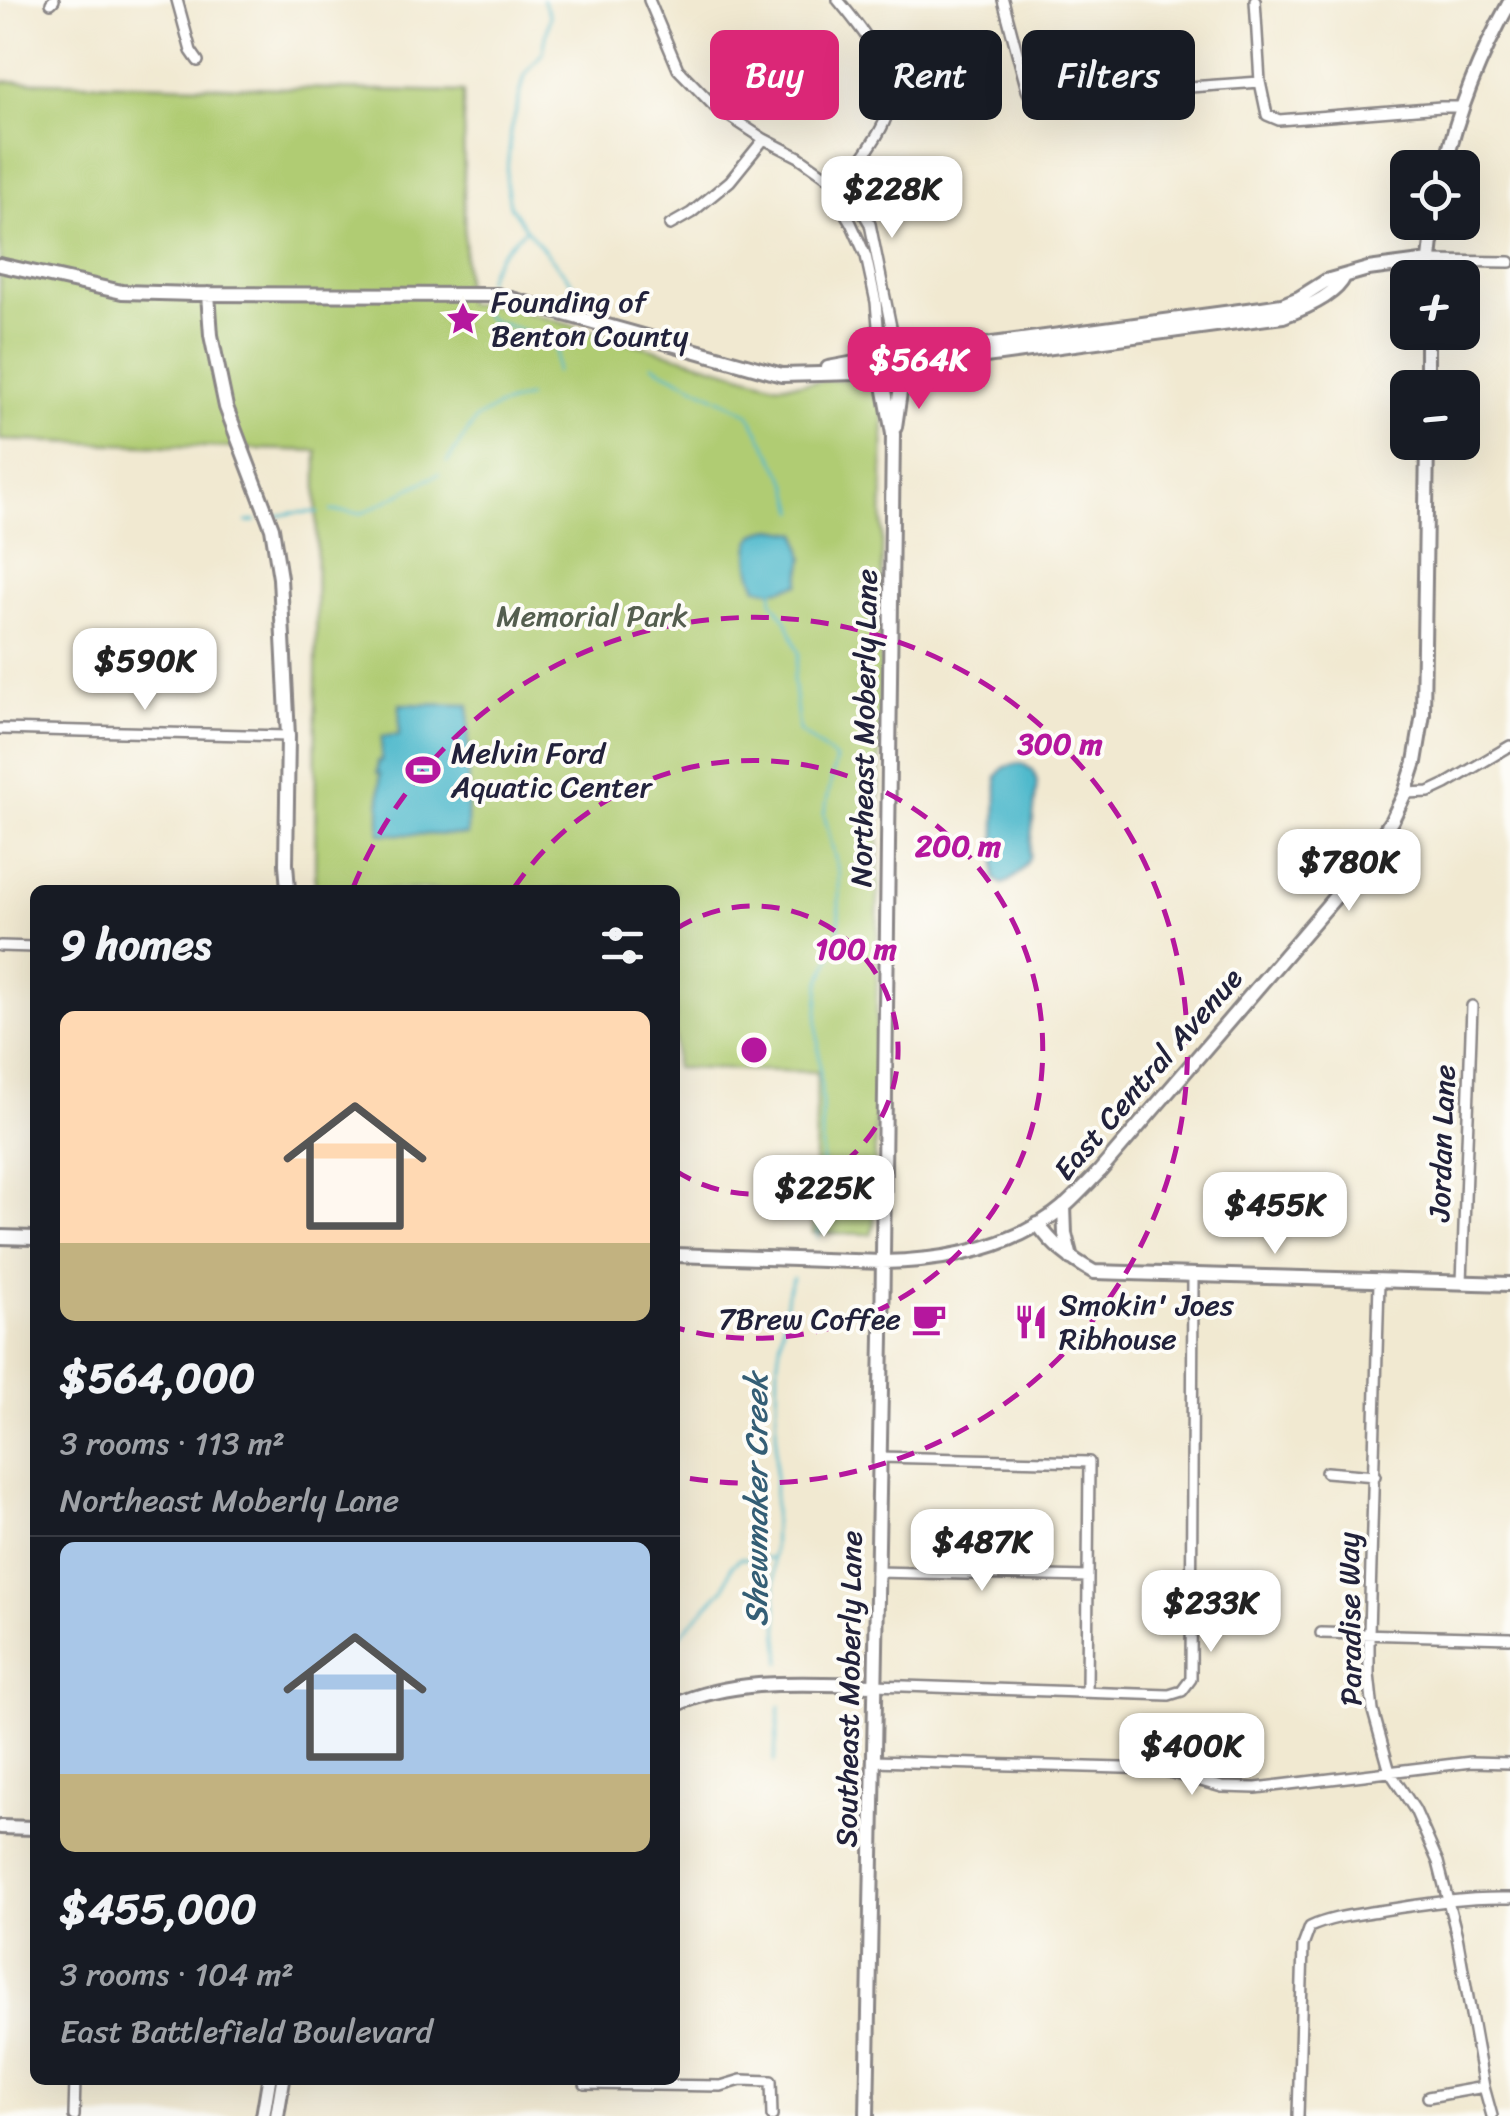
<!DOCTYPE html>
<html lang="en">
<head>
<meta charset="utf-8">
<style>
  :root { --surface:#171b24; --page:#20242c; --text:#f1f3f6; --muted:#9ea1a6; --line:#363941; --accent:#db2777 }
  body { margin:0; font-family:Sriracha,sans-serif; background:var(--page); color:var(--text); height:100vh; display:flex; flex-direction:column; font-size:38px; white-space:nowrap }
  * { box-sizing:border-box; margin:0 }
  p { font-size:32px; color:var(--muted) }
  .icon { flex:none; width:55px; height:55px; fill:none; stroke:currentColor; stroke-width:2; stroke-linecap:round; stroke-linejoin:round }
  .map { position:relative; flex:1; overflow:hidden }
  .sheet { position:absolute; left:30px; top:885px; width:650px; height:1200px; display:flex; flex-direction:column; background:var(--surface); border-radius:15px; box-shadow:0 10px 40px #0002 }
  .sheet>* { flex:none }
  .banner { position:absolute; left:710px; top:30px; width:650px; height:90px; display:flex; gap:20px }
  .fabs { position:absolute; left:1390px; top:150px; display:grid; gap:20px }
  .fabs a { display:grid; place-items:center; width:90px; height:90px; border-radius:15px; background:var(--surface); box-shadow:0 10px 40px #0002; font-size:50px }
  .price { position:absolute; translate:-50% -85px; padding:0 22px; border-radius:20px; background:#fff; color:#222; font-size:32px; line-height:65px; filter:drop-shadow(0 2px 5px #0008) }
  .price::after { content:''; position:absolute; left:50%; top:60px; width:30px; height:22px; margin-left:-15px; background:inherit; clip-path:polygon(0 0,100% 0,50% 100%) }
  .price.current { background:var(--accent); color:#fff }
  ul { padding:0; list-style:none }
  li { display:grid; align-content:center; gap:20px; height:530px; padding:0 30px }
  li+li { border-top:2px solid var(--line) }
  li span { display:grid; place-items:center; height:310px; border-radius:15px; color:#555 }
  li>.icon { margin-inline-start:auto }
  span .icon { width:180px; height:180px; fill:#fffc; stroke-width:1 }
  li b { font-size:42px }
  h2 { display:flex; justify-content:space-between; align-items:center; height:120px; padding:0 30px; font-size:42px }
  .pill { padding:0 35px; border-radius:15px; background:var(--surface); box-shadow:0 10px 40px #0002; font-size:35px; line-height:90px }
  .pill.current { background:var(--accent); color:#fff }
  .map>svg:first-child { display:block }
</style>
</head>
<body>
<div class="map">
<svg width="1510" height="2116" viewBox="0 0 1510 2116">
  <rect width="100%" height="100%" fill="#fdfcf7"/>
  <filter id="ink" filterUnits="userSpaceOnUse"><feTurbulence type="fractalNoise" baseFrequency=".01" numOctaves="2"/><feDisplacementMap in="SourceGraphic" scale="20" xChannelSelector="R" yChannelSelector="G"/><feConvolveMatrix kernelMatrix="1 2 1 2 8 2 1 2 1" color-interpolation-filters="sRGB"/></filter>
  <filter id="wash" filterUnits="userSpaceOnUse"><feTurbulence type="fractalNoise" baseFrequency=".0048" numOctaves="4" result="noise"/><feDisplacementMap in="SourceGraphic" scale="40" xChannelSelector="R" yChannelSelector="G"/><feGaussianBlur stdDeviation="2.25" result="paint"/><feColorMatrix in="noise" values="0 0 0 0 0 0 0 0 0 0 0 0 0 0 0 0 0 1.4 0 .05"/><feComposite in="paint" operator="in"/></filter>
  <g filter="url(#wash)">
    <rect width="100%" height="100%" fill="#f1e9d1"/>
    <path fill="#b0cc73" stroke="#697757" stroke-width="2.5" d="M0,81L463,92L465,303L504,306L775,384C799,386 854,375 870,381C879,384 881,391 884,399L874,1225L871,1234L813,1233L817,1072L675,1068V890H315L317,451L0,440Z"/>
    <path fill="#4fb9cc" stroke="#386e84" stroke-width="2.5" d="M774,529L798,533L804,558L799,584L782,589L769,590L757,587C750,575 743,541 758,533C760,531 772,529 774,529Z
      M400,704L469,705L467,835L380,834V774L377,773L378,761H381L382,736L399,735Z
      M1021,763L1033,770L1037,782L1029,858C1025,868 1012,882 1002,884L995,879L997,776L1005,767Z"/>
    <g fill="none" stroke-linecap="round" stroke-linejoin="round">
      <path stroke="#4fb9cc" stroke-width="2.5" d="M543,0L550,16L543,52L525,75L511,131L506,181L510,206L526,229L590,303
        M487,280C491,261 509,243 524,231
        M484,313L488,319L538,336L557,350L556,372
        M652,365L748,413L789,485L796,511
        M447,462L477,418L497,407L528,397
        M331,511L363,513L439,474
        M278,516L292,513L318,512
        M247,522L256,521
        M773,588L772,601L786,620L799,654L793,679L799,731L836,759L824,814L839,874V936L820,983L817,1023L822,1104V1205L818,1237
        M675,1640L724,1588L731,1567L740,1558L772,1559
        M781,1663L773,1559L778,1360L787,1293L793,1278
        M774,1762L780,1706"/>
    </g>
  </g>
  <g filter="url(#ink)">
    <g fill="none" stroke-linecap="round" stroke-linejoin="round">
      <g stroke="#8a8686" stroke-width="14">
        <path id="street" d="M177,0L191,51L198,61
          M649,0L678,69L715,107L764,139L799,157L836,183L848,187L870,224L891,327L899,345
          M1003,0L1027,90L1030,96L1035,98L1260,82
          M1255,0L1260,82L1267,115L1279,120L1441,107H1462
          M51,3L54,0
          M836,183C853,172 863,158 873,142C883,127 893,108 890,89C885,57 858,24 838,0
          M836,183V198L851,223L866,256L876,302L880,349
          M670,225L691,213L730,181L764,139
          M1429,261L1510,262
          M0,729L288,736
          M1405,793L1429,792L1446,784L1510,746
          M0,946L35,947
          M1379,1282L1369,1633V1674L1373,1711L1390,1772L1415,1810L1438,1862L1457,1936L1484,2087L1492,2116
          M1462,1282L1472,1006
          M879,1457L1089,1462L1087,1691
          M1326,1472L1375,1476
          M876,1572L1088,1577
          M1321,1633L1510,1638
          M874,1685L1169,1695L1182,1691L1191,1679L1193,1276
          M873,1761L1158,1769L1222,1787L1256,1788L1471,1762L1510,1763
          M585,2084L721,2086L741,2080L771,2081L772,2116
          M1428,2097L1484,2087
          M74,2116L75,2080
          M1298,2116L1303,1946L1310,1927C1332,1917 1354,1915 1378,1911C1422,1904 1465,1897 1510,1898"/>
      </g>
      <g stroke="#8a8686" stroke-width="18">
        <path id="secondary" d="M1445,168C1458,109 1481,54 1510,2
          M0,265L122,292L195,294L497,295L782,375L857,373L878,377
          M1428,278L1434,222
          M208,294L211,335L226,407L272,528L280,578L288,736L286,864L288,890
          M1427,332V388
          M904,350L925,353L1262,308L1282,305L1299,298L1326,281L1368,269L1429,261
          M828,368L855,363L874,355
          M906,375C911,363 909,354 899,346L887,345C861,360 875,388 897,381C903,379 906,374 911,371C915,368 921,366 926,364L1283,316C1303,309 1335,296 1344,277
          M895,427L902,379
          M1064,1206L1065,1234L1071,1258
          M1038,1224C1053,1246 1071,1259 1094,1272L1510,1284
          M0,1237L35,1238
          M675,1255L882,1262C947,1261 1016,1248 1067,1204C1078,1194 1089,1182 1100,1171L1360,868L1392,820L1405,793L1415,762L1423,714L1427,442
          M675,1705C738,1677 807,1684 874,1685
          M0,1827L35,1828
          M263,2116L269,2080
          M277,2116L283,2080
          M867,2116L882,1337L893,434L883,380"/>
      </g>
      <use href="#street" stroke="#fff" stroke-width="9"/>
      <use href="#secondary" stroke="#fff" stroke-width="12"/>
    </g>
  </g>
  <g fill="none" stroke="#b5179e" stroke-width="5" stroke-dasharray="18 12">
    <path d="M676 929A144 144 0 1 1 676 1171"/>
    <path d="M514 888A289 289 0 1 1 677 1328"/>
    <path d="M353 888A433 433 0 1 1 675 1476"/>
  </g>
  <defs>
    <g id="sight-bare" transform="scale(2.7)"><path d="M0-6L1.8-2.2L6-1.7L2.9 1.2L3.7 5.4L0 3.3L-3.7 5.4L-2.9 1.2L-6-1.7L-1.8-2.2Z" fill="#b5179e" stroke="#fdfcf7" stroke-width="2.5" paint-order="stroke"/></g>
    <g id="stadium-bare" transform="scale(2.7)"><path d="M0-5a6.5 5 0 1 0 0 10a6.5 5 0 1 0 0-10ZM-3.5-1.8h7v3.6h-7Z" fill="#b5179e" stroke="#fdfcf7" stroke-width="2.5" paint-order="stroke"/></g>
    <g id="cafe-bare" transform="scale(2.7)"><path d="M-5.5-4.5H6V0H3Q3 3.5 0 3.5H-2.5Q-5.5 3.5-5.5 0ZM3-3.2v2h1.7v-2ZM-6 4.5H4V6H-6Z" fill="#b5179e" stroke="#fdfcf7" stroke-width="2.5" paint-order="stroke"/></g>
    <g id="restaurant-bare" transform="scale(2.7)"><path d="M-5-6h1v4h1v-4h1v4h1v-4h1v5L-1.5 .5V6h-2V.5L-5-1ZM5-6V6H3V1.5H1.5Q1.5-4 5-6Z" fill="#b5179e" stroke="#fdfcf7" stroke-width="2.5" paint-order="stroke"/></g>
  </defs>
  <g fill-rule="evenodd">
    <use href="#sight-bare" x="463" y="319"/>
    <use href="#stadium-bare" x="423" y="770"/>
    <use href="#cafe-bare" x="929" y="1319"/>
    <use href="#restaurant-bare" x="1031" y="1322"/>
  </g>
  <g text-anchor="middle" stroke-width="8" stroke-linejoin="round" paint-order="stroke">
    <g font-size="30" fill="#22223b" stroke="#fdfcf7" text-anchor="start">
      <text x="491" y="312">Founding of<tspan x="491" dy="34">Benton County</tspan></text>
      <text x="451" y="763">Melvin Ford<tspan x="451" dy="34">Aquatic Center</tspan></text>
      <text x="1059" y="1315">Smokin' Joes<tspan x="1059" dy="34">Ribhouse</tspan></text>
      <text x="901" y="1329" text-anchor="end">7Brew Coffee</text>
    </g>
    <g font-size="30" fill="#545e4f" stroke="#fdfcf7">
      <text x="592" y="626">Memorial Park</text>
    </g>
    <g font-size="30" fill="#22223b" stroke="#fdfcf7">
      <text transform="translate(864 728) rotate(-89)" y="10">Northeast Moberly Lane</text>
      <text transform="translate(1148 1074) rotate(-49)" y="10">East Central Avenue</text>
      <text transform="translate(1442 1143) rotate(-88)" y="10">Jordan Lane</text>
      <text transform="translate(1350 1619) rotate(-91)" y="10">Paradise Way</text>
      <text transform="translate(849 1689) rotate(-89)" y="10">Southeast Moberly Lane</text>
    </g>
    <g font-size="32" font-style="italic" fill="#345e75" stroke="#fdfcf7">
      <text transform="translate(756 1500) rotate(-90)" y="11">Shewmaker Creek</text>
    </g>
  </g>
  <circle cx="754" cy="1050" r="15" fill="#b5179e" stroke="#fdfcf7" stroke-width="5"/>
  <g font-size="30" text-anchor="middle" font-weight="bold" fill="#b5179e" stroke="#fdfcf7" stroke-width="8" stroke-linejoin="round" paint-order="stroke">
    <text x="1060" y="754">300 m</text>
    <text x="958" y="856">200 m</text>
    <text x="856" y="959">100 m</text>
  </g>
</svg>
<div class="fabs">
<a><svg class="icon" aria-label="locate" viewBox="0 0 24 24"><circle cx="12" cy="12" r="6"/><path d="M12 2v4M12 18v4M2 12h4M18 12h4"/></svg></a>
<a>+</a>
<a>−</a>
</div>
<b class="price" style="left:892px;top:241px">$228K</b>
<b class="price current" style="left:919px;top:412px">$564K</b>
<b class="price" style="left:145px;top:713px">$590K</b>
<b class="price" style="left:1349px;top:914px">$780K</b>
<b class="price" style="left:824px;top:1240px">$225K</b>
<b class="price" style="left:1275px;top:1257px">$455K</b>
<b class="price" style="left:982px;top:1594px">$487K</b>
<b class="price" style="left:1211px;top:1655px">$233K</b>
<b class="price" style="left:1192px;top:1798px">$400K</b>
<div class="banner">
<a class="pill current">Buy</a>
<a class="pill">Rent</a>
<a class="pill">Filters</a>
</div>
<section class="sheet">
<h2>9 homes<svg class="icon" aria-label="filters" viewBox="0 0 24 24"><path d="M4 7h16M4 17h16"/><circle cx="9" cy="7" r="2"/><circle cx="15" cy="17" r="2"/></svg></h2>
<ul>
<li><span style="background:linear-gradient(#ffd9b3 75%,#c2b280 0)"><svg class="icon" aria-label="home" viewBox="0 0 24 24"><path d="M3 11l9-7 9 7M6 9v11h12V9"/></svg></span><div><b>$564,000</b><p>3 rooms · 113 m²</p><p>Northeast Moberly Lane</p></div></li>
<li><span style="background:linear-gradient(#a9c7e8 75%,#c2b280 0)"><svg class="icon" aria-label="home" viewBox="0 0 24 24"><path d="M3 11l9-7 9 7M6 9v11h12V9"/></svg></span><div><b>$455,000</b><p>3 rooms · 104 m²</p><p>East Battlefield Boulevard</p></div></li>
</ul>
</section>
</div>
</body>
</html>
